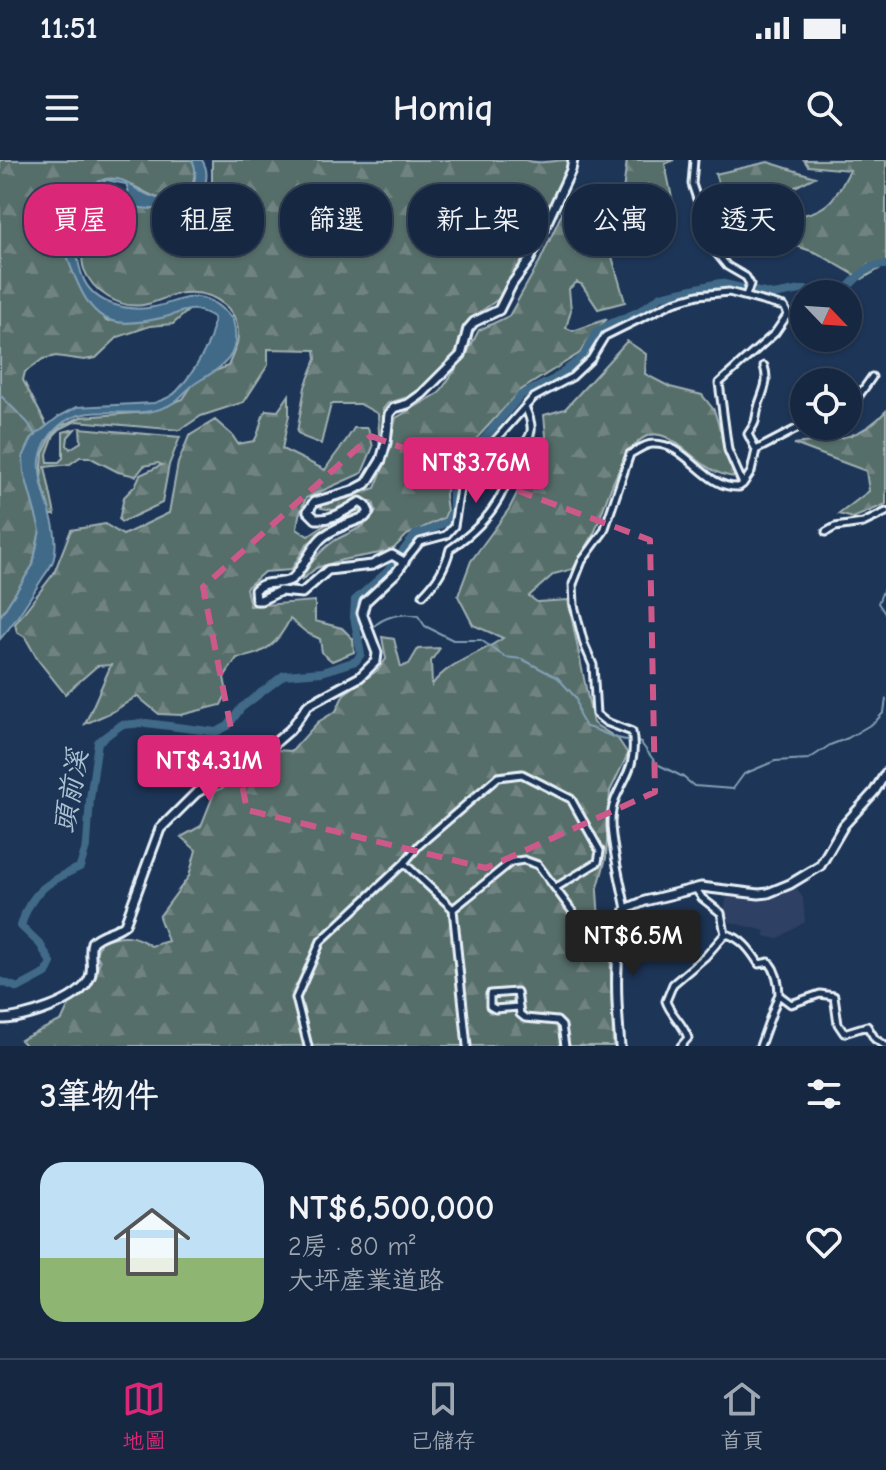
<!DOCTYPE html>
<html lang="zh-TW">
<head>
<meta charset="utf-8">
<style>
  :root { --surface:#162841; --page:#23344c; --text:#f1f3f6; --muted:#9ea6b1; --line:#35445a; --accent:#db2777 }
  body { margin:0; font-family:"Comic Neue","LXGW WenKai TC",sans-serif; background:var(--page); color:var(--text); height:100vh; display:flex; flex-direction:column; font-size:30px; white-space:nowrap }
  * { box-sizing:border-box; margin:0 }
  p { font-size:26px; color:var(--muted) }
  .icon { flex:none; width:44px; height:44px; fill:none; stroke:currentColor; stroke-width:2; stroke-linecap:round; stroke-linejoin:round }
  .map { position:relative; height:886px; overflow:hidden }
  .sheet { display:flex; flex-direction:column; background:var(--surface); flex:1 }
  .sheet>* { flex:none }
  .guide { position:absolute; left:24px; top:24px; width:838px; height:72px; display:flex; gap:16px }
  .needle { width:52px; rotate:115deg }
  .tools { position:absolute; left:790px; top:120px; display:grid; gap:16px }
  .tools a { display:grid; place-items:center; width:72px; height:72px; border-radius:50%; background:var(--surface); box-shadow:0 2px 6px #0004,0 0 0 2px var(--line); font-size:40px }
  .price { position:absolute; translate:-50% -68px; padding:0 18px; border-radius:8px; background:var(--accent); color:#fff; font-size:26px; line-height:52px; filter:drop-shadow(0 2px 4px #0008) }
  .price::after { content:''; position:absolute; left:50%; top:48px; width:24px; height:18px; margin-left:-12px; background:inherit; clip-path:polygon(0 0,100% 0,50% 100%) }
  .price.current { background:#222; color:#fff }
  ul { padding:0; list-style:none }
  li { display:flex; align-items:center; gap:24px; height:200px; padding:0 40px }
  li span { display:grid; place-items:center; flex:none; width:224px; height:160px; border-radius:24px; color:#555 }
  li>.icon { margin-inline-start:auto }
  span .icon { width:96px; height:96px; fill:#fffc; stroke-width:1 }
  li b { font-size:34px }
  h2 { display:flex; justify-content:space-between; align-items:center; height:96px; padding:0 40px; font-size:34px }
  .chip { padding:0 28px; border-radius:32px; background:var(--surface); box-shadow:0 2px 6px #0004,0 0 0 2px var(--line); font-size:28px; line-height:72px }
  .chip.current { background:var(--accent); color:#fff }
  .status { display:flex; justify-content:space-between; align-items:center; height:56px; padding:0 40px; background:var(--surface); direction:ltr }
  .status svg { height:22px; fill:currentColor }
  header { display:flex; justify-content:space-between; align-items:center; height:104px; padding:0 40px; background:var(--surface); font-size:36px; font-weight:800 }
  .tab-bar { display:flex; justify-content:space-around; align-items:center; height:112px; border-top:2px solid var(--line); background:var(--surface); font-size:22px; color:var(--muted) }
  .tab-bar a { display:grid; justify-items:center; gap:4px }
  .tab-bar .current { color:var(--accent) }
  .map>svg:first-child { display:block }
</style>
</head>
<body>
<div class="status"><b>11:51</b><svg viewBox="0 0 49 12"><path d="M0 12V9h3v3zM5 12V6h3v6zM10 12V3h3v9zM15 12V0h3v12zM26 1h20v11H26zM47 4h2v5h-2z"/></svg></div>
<header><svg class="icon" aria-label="menu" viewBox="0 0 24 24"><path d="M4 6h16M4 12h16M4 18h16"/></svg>Homiq<svg class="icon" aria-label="search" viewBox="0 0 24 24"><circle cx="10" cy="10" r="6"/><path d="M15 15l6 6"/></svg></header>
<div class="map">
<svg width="886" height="886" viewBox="0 0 886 886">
  <defs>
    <pattern id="forest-firs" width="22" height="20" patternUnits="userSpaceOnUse" patternTransform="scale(2)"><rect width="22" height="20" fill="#576e6a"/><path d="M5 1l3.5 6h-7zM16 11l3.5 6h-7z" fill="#6f8380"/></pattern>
  </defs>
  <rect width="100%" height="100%" fill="#1d3557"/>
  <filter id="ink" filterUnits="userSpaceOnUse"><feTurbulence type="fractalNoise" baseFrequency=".0125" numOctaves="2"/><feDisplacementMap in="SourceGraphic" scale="16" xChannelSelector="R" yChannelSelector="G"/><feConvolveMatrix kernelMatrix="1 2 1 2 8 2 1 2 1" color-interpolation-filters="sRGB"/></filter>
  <g filter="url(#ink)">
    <path fill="#2f4163" d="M794,723L803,738L805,762L777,779L764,776L765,771L726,761L724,750L728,731L761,736Z"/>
    <path fill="url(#forest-firs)" stroke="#a0b0b1" stroke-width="2" d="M0,0H192L196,6L192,30C159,60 134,13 106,19C100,20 91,28 85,32C32,63 83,126 106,161L160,158L191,148L173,164L150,166L118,177L96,198L84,200L56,196L43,199L25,212L23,220L47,266L32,278L40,370L33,405L0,457Z
      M212,0H525C538,5 553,0 568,0L569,7L534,82L504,135L469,160L462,169L459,189L454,199L414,235L388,243L383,249L384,282L380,294L378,254L360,244H331L321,284L303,277L297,272L305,227L316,199L315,190L268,189V205L244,242L201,256L180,270L76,261L60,269L54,275L47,294L48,302H59L63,298V272L75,269L68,277L67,285L70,289L81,282L80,268L180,277L169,305L162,343L122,362L119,360L124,337L135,326L140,315L162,305L158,303L144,306L136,316L118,312L89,297H80L70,304L45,307L55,355H51L41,319L43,293L51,277L60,266L81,257L148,252L183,239L197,218L228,206C231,199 235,190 237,183C243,150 214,130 184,133C170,134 157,143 143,145C119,149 92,131 84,109C82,104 82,96 82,91C79,70 76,56 90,39L101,44L132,49L157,42L181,45L212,37Z
      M627,0H674L665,4L677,62L675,70L609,86L625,142L598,149L582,125L577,122L569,129L571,150L566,168L573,171L607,159L589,178L580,193L521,230L454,303L445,335L447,351L444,358L407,375L391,391L342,400L316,408L301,421C307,406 321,390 334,381C349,372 369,367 376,351L373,342L359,338L334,350L321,348L323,345L375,328L386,301L396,258L439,233L467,193L479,170L509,156L540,101L568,40L591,57L623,31Z
      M804,0H886V105L862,119L817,93L785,82L746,81L734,68L715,14L768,2L815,17L783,33L786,58C826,53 833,43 850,10L808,6Z
      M627,181L646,194L645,214L670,227L702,235L714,250L735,317C704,314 691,289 666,277C627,258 606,346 595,371C589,384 580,397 573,409L554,414L529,436L537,442L568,440L593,563L618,579L628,594L610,631L606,698L597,731L600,774L610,784L613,886H26L20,880L62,860L70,843L88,830L100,801L96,794L101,781C122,774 132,773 151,786L168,781L159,757L189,716L196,690L181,677L201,666L215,631L245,618L276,590L292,591L318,562L336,551L344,534L378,510L386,499L382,477L394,479L401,507L409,504L418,489L440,488L431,501L432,525C447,502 481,494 503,478L473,465L458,436L471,401L509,349L546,276L544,255L565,249Z
      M289,235V255L282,289L325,310C334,295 345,284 354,268H368L373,287L362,313L306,338L299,355L297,369L308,376C320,367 345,353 360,350V353L326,370L307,384L291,410L264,412L246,428L250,446L315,441V461L342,468L353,479L354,492L332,501L322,493L320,479L307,473L290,459C278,483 265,495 237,498L224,517L227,533L221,545L181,555L159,554L137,536L114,551L85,564L111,505L97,506L65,534L38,500L25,477L17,472L15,464L54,413L71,370L105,364L123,375L169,353L178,303L189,276L215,260L232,275L238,284L254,281C261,272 259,260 266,250L278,251Z
      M886,251V344L853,358L839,354L869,331L866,311L794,284C833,279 858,282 886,251Z"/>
    <path fill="#406a88" stroke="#83a0b5" stroke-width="2" fill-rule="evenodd" d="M192,0H202C207,8 208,15 205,24C197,65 117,45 89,39C75,50 74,60 75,77C76,89 79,109 84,120C96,145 130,152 154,147C167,145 184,136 197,137C211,138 225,150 233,160C242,194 225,206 199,221C183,230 181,243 160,249C129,259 85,242 59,266C15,306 61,347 55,392C54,404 48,410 42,419C27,442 19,458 0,479V457L33,405L40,370L24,312L23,297L32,278L58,257L77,247L154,243C162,240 171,238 177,231C191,216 217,178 213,157C190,143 184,153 161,158C121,167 98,167 80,128C70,107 64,92 63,69C62,42 93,13 121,20C128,22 135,29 142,32C158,41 189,46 194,23C196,15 196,7 192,0ZM106,20L126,24L130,36L113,37L95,32Z"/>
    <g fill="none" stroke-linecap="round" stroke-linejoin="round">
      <path stroke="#83a0b5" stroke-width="2" d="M0,235L28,263L36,276
        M886,423L878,443L886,455
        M372,468C384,456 402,452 418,456L425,466L453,480H481L505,497L522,499L558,518L576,538L579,555L586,567C601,570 614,580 629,580
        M360,480L365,475
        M637,582L641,583L655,602
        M659,605L683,617L694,626L733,629L744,614L775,601L809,599L830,585L848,578L875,562L884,552L886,539"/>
      <path stroke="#406a88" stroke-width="8" d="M90,31L97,29L135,38
        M0,821L18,828L46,813L51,803L40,784L21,766C30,731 50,721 80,707L87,684L90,639L98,582L121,565L146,563L216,572L228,566L241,548L284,515L322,512L356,501L361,494L354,457L355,440L387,412L416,374L428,371L448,361L453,351V332L456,312L521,235L554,219L583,197L596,172L612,163L638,152L661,136L720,123L773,135L801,130H845C857,118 867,104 886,105"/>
      <g stroke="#e8f1f8" stroke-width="11">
        <path id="minor" d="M694,0L692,24L714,90L727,106L746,117L750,124L746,136
          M848,251L872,217
          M756,290L748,274C759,258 754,260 759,244C764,229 769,222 764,206
          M743,324L751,312L756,290L804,265
          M826,372L835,367L863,363L886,352
          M404,402L420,382L446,375L454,366L461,323L476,302L533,238L572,217L591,199L605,176L674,142L698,135L729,132L784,147L788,154L775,173L719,223L728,290L743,324L739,327C703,329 688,282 652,284C645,284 636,291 630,294L604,371L582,401L573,424L574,445L584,484L593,505L596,554L606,562L632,572C640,617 611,625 611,662C611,686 621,723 626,749
          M423,435C437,421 445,408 450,389C474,373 497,350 507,321C509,315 508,309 511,303C525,277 540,279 525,247
          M404,703L419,685L498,617L522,614L571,639L600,691L598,702L555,728
          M696,729L702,738L721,753L725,774C741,777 751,791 759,804L769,802C777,812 779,823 779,835L791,844L820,834L834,836L838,864L844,873L867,866L875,879L886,886
          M518,847L495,849L490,846V834L517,832L520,854L525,858L557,861L562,866L565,886
          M308,886L296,838L321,781L404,703L453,749
          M467,886L453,749L511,702L524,700L538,705L578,759L619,771
          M681,886L688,878C683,863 670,854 666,841L673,824L706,796L725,774
          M760,886L778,836"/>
      </g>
      <g stroke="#e8f1f8" stroke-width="13">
        <path id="tertiary" d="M0,859C23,859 79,842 89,819C95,808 88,794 92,782C102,772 115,773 125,764L160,669L196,633L218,620L245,609L261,595L290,570L308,545L360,517L376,501L377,493L362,453L365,442L396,413L404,402L392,395L372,405L328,410L302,433L280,431L261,440H256L255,430C266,419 277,426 290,420C300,416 311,385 324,376C336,367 352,362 365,357L369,352L366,346L360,342C344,351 334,360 316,359L308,351L314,342L352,331L367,323L381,300L386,283L389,254L394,248L408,244L422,234L461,195L468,169L474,162L499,150L512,124L529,101L571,10L573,0
          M620,886C616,841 613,793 626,749L645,741L701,727L759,734L768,733L790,724L820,706L844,665L874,632L886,613"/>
      </g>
      <use href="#minor" stroke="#1d3557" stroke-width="5"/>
      <use href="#tertiary" stroke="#1d3557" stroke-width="7"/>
    </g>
  </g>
  <path fill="none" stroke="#cd598a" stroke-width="6" stroke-dasharray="16 10" stroke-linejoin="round" d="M371,276L650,380L655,632L486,708L247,650L203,427Z"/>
  <g text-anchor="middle" stroke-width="6" stroke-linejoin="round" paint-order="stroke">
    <g font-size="28" font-style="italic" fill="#adc2d1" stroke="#1d3557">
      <text transform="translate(70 631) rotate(-80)" y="10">頭前溪</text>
    </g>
  </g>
</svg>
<div class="tools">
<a><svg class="needle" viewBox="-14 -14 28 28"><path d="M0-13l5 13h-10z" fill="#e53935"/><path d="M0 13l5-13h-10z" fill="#9ea6b1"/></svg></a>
<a><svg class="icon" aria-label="locate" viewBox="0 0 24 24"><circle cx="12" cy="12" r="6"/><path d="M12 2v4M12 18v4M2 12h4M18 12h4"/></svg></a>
</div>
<b class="price" style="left:476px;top:345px">NT$3.76M</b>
<b class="price" style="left:209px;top:643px">NT$4.31M</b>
<b class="price current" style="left:633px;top:818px">NT$6.5M</b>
<div class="guide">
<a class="chip current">買屋</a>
<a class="chip">租屋</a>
<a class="chip">篩選</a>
<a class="chip">新上架</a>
<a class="chip">公寓</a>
<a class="chip">透天</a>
</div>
</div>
<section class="sheet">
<h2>3筆物件<svg class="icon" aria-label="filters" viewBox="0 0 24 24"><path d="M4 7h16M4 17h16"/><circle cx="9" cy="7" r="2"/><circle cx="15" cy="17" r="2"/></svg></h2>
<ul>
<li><span style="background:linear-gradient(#bfe0f5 60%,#8fb573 0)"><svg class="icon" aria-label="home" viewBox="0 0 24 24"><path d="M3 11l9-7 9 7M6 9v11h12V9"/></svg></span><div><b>NT$6,500,000</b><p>2房 · 80 m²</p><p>大坪產業道路</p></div><svg class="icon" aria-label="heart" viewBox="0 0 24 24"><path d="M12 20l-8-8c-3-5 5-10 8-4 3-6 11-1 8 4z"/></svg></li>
</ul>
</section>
<nav class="tab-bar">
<a class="current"><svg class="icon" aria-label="map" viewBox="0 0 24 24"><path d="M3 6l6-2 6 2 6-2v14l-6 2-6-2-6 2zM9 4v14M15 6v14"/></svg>地圖</a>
<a><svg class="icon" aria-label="saved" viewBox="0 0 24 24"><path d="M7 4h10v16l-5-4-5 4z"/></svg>已儲存</a>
<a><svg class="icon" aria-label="home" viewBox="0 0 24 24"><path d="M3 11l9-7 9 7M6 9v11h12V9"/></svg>首頁</a>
</nav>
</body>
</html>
